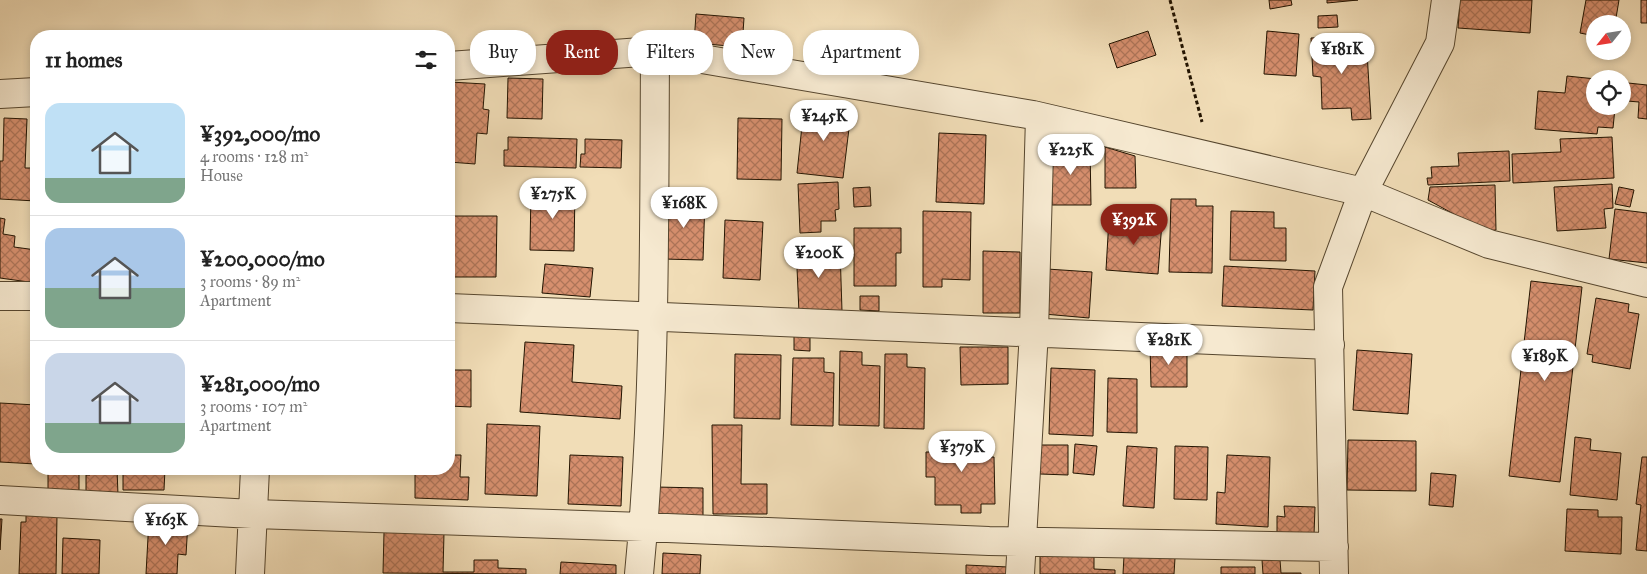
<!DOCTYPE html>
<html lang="en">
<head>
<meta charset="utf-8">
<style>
  :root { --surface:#fff; --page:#f6f6f6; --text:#222; --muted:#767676; --line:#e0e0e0; --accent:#8f2418 }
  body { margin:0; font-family:"IM FELL Great Primer",serif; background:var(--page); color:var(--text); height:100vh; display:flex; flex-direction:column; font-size:19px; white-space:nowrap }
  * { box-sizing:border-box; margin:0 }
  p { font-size:16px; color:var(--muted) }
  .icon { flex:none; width:28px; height:28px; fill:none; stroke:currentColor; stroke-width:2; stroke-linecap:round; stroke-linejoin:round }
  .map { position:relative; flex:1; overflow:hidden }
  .details { position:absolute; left:30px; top:30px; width:425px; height:445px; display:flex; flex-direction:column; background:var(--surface); border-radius:20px; box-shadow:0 2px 8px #0003 }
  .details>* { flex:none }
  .hud { position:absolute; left:470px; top:30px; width:475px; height:45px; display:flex; gap:10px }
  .needle { width:32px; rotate:240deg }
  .tools { position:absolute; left:1586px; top:15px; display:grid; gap:10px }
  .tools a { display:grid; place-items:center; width:45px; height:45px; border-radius:50%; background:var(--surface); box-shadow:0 2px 8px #0003; font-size:25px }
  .price { position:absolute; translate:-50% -42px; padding:0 11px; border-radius:18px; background:#fff; color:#222; font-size:16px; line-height:32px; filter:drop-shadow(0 1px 2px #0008) }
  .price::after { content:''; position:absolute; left:50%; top:30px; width:15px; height:11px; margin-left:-8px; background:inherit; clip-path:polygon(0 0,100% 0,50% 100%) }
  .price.on { background:var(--accent); color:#fff }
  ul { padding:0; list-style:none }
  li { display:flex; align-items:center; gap:15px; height:125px; padding:0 15px }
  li+li { border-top:1px solid var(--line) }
  li span { display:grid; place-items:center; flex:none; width:140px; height:100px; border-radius:15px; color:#555 }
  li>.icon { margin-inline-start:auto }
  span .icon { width:60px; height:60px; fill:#fffc; stroke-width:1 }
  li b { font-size:21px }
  h2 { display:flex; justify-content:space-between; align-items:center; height:60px; padding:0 15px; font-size:21px }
  .pill { padding:0 18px; border-radius:20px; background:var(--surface); box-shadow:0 2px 8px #0003; font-size:18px; line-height:45px }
  .pill.on { background:var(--accent); color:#fff }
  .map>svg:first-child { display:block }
</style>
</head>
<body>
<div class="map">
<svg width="1647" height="574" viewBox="0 0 1647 574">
  <defs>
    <pattern id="building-cross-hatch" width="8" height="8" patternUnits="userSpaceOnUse" patternTransform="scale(1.25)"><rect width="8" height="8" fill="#d68f6e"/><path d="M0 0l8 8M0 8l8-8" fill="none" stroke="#ad7458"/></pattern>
  </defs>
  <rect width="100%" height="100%" fill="#f1ddb7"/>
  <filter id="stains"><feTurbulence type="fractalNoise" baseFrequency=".004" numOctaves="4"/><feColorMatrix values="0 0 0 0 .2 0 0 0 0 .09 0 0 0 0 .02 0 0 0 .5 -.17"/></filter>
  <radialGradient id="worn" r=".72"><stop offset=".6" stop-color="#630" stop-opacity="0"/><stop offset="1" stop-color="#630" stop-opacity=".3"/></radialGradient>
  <path fill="url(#building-cross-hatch)" stroke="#231401" d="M1269,0H1291L1292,5L1270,9Z
    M1327,0H1358L1327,3Z
    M1460,0H1532L1530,33L1458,28Z
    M1586,0H1619L1615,24H1595V36L1580,33Z
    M1641,0H1647V23H1641Z
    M696,14L744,18L742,47L694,43Z
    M1337,15L1338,27L1318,28V16Z
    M1148,31L1156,55L1117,68L1109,44Z
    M1267,31L1299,34L1296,76L1264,74Z
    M1357,36L1358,52H1367L1371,119L1352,120L1351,108L1322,109L1321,77L1313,76L1311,38Z
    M1567,76L1596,79L1595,106L1615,108L1613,128L1598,127L1597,134L1535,129L1538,91L1565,93Z
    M508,78L543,79L542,119L507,118Z
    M450,82L485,84L483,109L489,110L487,134L477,133L475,164L449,162Z
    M1628,83L1647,85V119L1638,118L1639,102L1627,101Z
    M36,98V161H32Z
    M804,107L851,112L843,178L797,173Z
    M4,118L27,119L25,168H36V201L0,199V161H3Z
    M738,118L782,119L781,180L737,179Z
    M939,133L986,135L984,204L936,202Z
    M508,137L577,139L576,168L504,166V150H508Z
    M1612,137L1614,178L1513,183L1512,154L1561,152L1560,139Z
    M585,139L622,140L621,168L580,167L581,154H585Z
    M1105,147L1135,156L1136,188H1105Z
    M1051,148H1090L1091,205H1052Z
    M1509,151L1510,181L1428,185L1427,178H1432L1431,167L1459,166L1458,153Z
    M838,182L839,209L835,210L836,221H821V232L800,233L798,184Z
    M1612,184L1613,208L1604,209L1606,228L1557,231L1554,187Z
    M1495,185L1496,230L1485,231L1428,200L1430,187Z
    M870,187L871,206L854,207L853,188Z
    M1619,187L1634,190L1630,207L1615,204Z
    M531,189H575L574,251L530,250Z
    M664,198L705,199L703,260L663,259Z
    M1171,199H1196V206H1213L1212,273L1169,272Z
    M1615,209L1647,213V263L1609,259Z
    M923,211L971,212L970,280L942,279V287H923Z
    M1231,211L1274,212V228H1286V261L1230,260Z
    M453,216H497L496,277H452Z
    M0,218L5,219L3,234L15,236L14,247L36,250V283L0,278Z
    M1109,219L1162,222L1158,274L1106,270Z
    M725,220L763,222L760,280L723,278Z
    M854,228H901V253H896V286H854Z
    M824,244V250L840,249L842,311L799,313L796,245Z
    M983,251L1020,252V313H983Z
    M545,264L593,268L590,297L542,293Z
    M1224,266L1315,271L1313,310L1222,306Z
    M1047,269L1092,272L1089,318L1044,314Z
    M1531,281L1582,287L1560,482L1509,476Z
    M860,296H879V311L860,310Z
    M1596,298L1629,304L1628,312L1639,314L1630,369L1592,362L1593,355L1587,354Z
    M810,334V351L794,350V335Z
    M525,342L574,345L572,382L622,386L620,419L520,412Z
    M1150,345H1187V387H1151Z
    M960,347H1008V384L961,385Z
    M1357,350L1412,354L1408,414L1353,410Z
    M840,351L862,352V365L880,366L879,426L839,425Z
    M735,354L781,355L780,419L734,418Z
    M885,354H907V367L925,368L924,429L884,428Z
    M793,358H824V372L834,373L833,426L791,425Z
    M1051,368L1095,370L1093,436L1049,434Z
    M449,370H471V407L449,406Z
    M1108,378L1137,379V433L1107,432Z
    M0,403L36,405V464L0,462Z
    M487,424L540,426L537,496L485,494Z
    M712,425H742L741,484H767V514H713Z
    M449,428H454L453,455H461L460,477H469L468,500L415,498V469H449Z
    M987,437V457H994L995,504H981V513H961V505H935V477H926V452H935L934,438Z
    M1575,437L1591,439L1590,450L1621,453L1617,500L1570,495Z
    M1348,440L1416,441V491L1347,490Z
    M1075,444L1097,446L1094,475L1073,473Z
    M1040,445H1068V475L1040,474Z
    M1127,446L1157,448L1154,508L1123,506Z
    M1175,446L1208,447L1207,500L1174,499Z
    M570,455L623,457L621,506L568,504Z
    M1227,455L1270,457L1268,527L1216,524L1217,492L1225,493Z
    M1642,457H1647V551L1636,550L1641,505L1636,504Z
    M52,469H79V493H48V473H52Z
    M90,469H117L118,495L86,494V475H90Z
    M123,469H165L164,490H123Z
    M1431,473L1456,475L1453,507L1429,505Z
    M656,487L703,488V516L655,514Z
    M1284,506L1315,507L1314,535H1277V516L1285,517Z
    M1567,509L1598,510V517H1622L1621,554L1565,551Z
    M26,514L57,515L56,574H19L21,522H26Z
    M0,519H2L0,550Z
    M149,519L188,522L186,555L178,554L177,574H146Z
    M384,532L444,533L443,572H474V560H498V568L526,569V574L383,573Z
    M63,538L100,540L99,574H62Z
    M1040,552L1094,553V569L1115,570V574H1040Z
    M663,553L701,555L700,574H662Z
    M1124,556L1175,558L1174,574H1123Z
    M1262,560H1280L1281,573H1301V574H1263Z
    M561,562L616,565V574H560Z
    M966,565L1008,567V574H966Z
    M1221,567H1255V574H1221Z"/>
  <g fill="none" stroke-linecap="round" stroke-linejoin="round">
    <g stroke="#56462e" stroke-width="30">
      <path id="minor" d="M449,66L655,51L1033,115L1363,192L1489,244L1647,283
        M0,94L36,92
        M0,296H36
        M449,308L1330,345
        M0,500L252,514L643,527L989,541L1334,547
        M250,574L255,469
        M639,574C656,400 654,225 655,51
        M1020,574L1034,331L1040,117
        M1334,574L1328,287L1363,192L1440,43L1446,0"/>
    </g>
    <path stroke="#231401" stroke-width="3" stroke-dasharray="4 2.5" stroke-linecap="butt" d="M1170,0L1202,122"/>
    <use href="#minor" stroke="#f6e9d0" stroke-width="28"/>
  </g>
  <rect width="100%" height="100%" filter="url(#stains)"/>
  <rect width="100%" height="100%" fill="url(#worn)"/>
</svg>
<div class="tools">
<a><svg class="needle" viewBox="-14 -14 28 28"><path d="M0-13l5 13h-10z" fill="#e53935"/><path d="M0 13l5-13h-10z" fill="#767676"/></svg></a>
<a><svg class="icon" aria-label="locate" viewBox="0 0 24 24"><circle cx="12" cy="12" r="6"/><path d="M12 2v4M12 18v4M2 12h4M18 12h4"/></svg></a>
</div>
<b class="price" style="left:1342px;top:75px">¥181K</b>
<b class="price" style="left:824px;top:142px">¥245K</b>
<b class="price" style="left:1071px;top:176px">¥225K</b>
<b class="price" style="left:553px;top:220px">¥275K</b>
<b class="price" style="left:684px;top:229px">¥168K</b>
<b class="price on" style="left:1134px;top:246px">¥392K</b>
<b class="price" style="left:819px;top:279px">¥200K</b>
<b class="price" style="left:1169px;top:366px">¥281K</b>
<b class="price" style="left:1545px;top:382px">¥189K</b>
<b class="price" style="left:962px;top:473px">¥379K</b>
<b class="price" style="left:166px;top:546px">¥163K</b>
<div class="hud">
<a class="pill">Buy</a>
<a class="pill on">Rent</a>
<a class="pill">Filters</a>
<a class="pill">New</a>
<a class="pill">Apartment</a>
</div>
<section class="details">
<h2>11 homes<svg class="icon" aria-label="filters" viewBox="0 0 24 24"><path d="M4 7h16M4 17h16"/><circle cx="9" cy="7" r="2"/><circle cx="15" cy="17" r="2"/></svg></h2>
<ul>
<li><span style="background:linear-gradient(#bfe0f5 75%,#7fa58c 0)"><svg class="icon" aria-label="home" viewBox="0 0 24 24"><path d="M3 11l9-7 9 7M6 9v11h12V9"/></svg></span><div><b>¥392,000/mo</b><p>4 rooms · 128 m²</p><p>House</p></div></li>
<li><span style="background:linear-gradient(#a9c7e8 60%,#7fa58c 0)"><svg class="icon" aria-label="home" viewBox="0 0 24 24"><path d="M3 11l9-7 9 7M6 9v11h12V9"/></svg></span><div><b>¥200,000/mo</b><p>3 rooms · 89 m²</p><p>Apartment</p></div></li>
<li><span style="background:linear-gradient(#c9d6e8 70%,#7fa58c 0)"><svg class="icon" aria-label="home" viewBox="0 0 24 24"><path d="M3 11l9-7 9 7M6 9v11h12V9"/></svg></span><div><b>¥281,000/mo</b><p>3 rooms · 107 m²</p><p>Apartment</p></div></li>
</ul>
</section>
</div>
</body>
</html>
